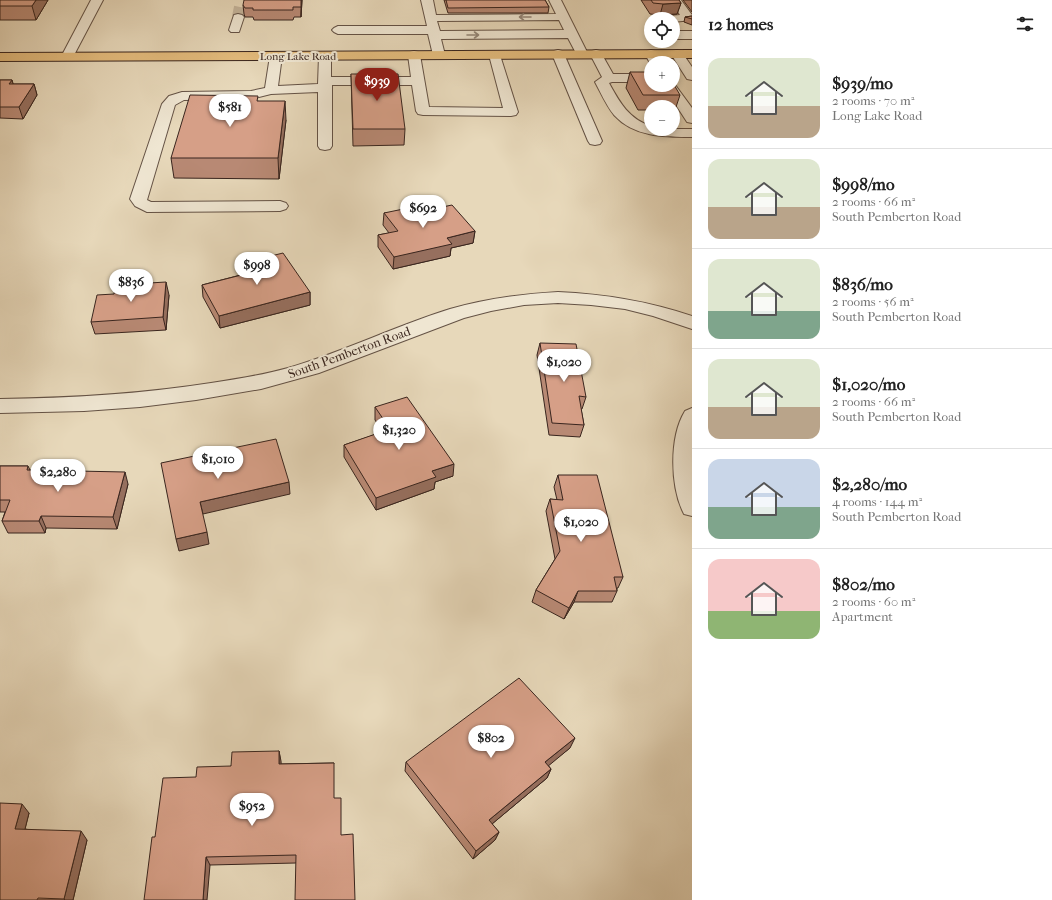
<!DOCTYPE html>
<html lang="en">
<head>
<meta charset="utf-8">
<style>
  :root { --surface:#fff; --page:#f6f6f6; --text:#222; --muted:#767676; --line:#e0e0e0; --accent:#8f2418 }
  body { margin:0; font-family:"IM FELL French Canon",serif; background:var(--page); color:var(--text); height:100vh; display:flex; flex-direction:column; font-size:15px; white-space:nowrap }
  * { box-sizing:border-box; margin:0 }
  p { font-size:13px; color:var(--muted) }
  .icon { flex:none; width:22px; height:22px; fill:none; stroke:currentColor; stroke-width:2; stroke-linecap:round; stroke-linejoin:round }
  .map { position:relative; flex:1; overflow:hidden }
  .drawer { display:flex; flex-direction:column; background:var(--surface); width:360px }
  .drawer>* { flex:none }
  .controls { position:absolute; left:644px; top:12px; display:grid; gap:8px }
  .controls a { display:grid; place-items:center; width:36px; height:36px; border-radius:50%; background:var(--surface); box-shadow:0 2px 6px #0003; font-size:20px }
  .price { position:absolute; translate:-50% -34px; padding:0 9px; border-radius:14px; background:#fff; color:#222; font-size:13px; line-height:26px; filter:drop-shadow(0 1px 2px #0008) }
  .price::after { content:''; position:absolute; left:50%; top:24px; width:12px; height:9px; margin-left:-6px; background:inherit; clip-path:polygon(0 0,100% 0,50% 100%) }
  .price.on { background:var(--accent); color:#fff }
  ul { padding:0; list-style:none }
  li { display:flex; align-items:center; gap:12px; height:100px; padding:0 16px }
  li+li { border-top:1px solid var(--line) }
  li span { display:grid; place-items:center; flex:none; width:112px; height:80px; border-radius:12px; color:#555 }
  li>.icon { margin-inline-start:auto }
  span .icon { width:48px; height:48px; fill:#fffc; stroke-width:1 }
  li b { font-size:17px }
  h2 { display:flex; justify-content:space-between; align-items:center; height:48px; padding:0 16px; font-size:17px }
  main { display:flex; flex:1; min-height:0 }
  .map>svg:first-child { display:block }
</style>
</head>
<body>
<main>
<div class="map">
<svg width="692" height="900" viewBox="0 0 692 900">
  <rect width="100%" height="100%" fill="#e7d8ba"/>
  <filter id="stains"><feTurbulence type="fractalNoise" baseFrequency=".005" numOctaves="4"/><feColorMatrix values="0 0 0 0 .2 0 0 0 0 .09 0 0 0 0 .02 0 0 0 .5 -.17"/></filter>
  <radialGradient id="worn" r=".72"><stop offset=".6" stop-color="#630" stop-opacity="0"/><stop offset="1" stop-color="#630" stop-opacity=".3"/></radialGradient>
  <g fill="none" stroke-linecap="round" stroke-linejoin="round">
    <path stroke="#c4b49b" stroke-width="12" stroke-dasharray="12 6" stroke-linecap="butt" d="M238,17L240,7"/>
    <g stroke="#645245" stroke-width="2">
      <path id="minor" d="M91,0H103L73,57L71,60H63L61,57Z
        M421,0H433L436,15L556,14L549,0H561L588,54L586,57H578L568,38L441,39L445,55L443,58H435L433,55L428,34H338L334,32L332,30L334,28L338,26H427ZM559,20L564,30L440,31L437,21Z
        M671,0H681L692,15V20L673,22V19H656L658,17L680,15Z
        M238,14L242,15L244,17L239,32H231L229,30L234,15Z
        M673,31H692V39H673Z
        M558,50L562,51L564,54L602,141L600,144L595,145L590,144L588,141L552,54L554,51Z
        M596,50L600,51L613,74H651V82H612L609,83C620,103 629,119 651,126V129H692V137C664,137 634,137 614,115C606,105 601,93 595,82L602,77L590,54L592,51Z
        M651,50L655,51L662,63H651V65L645,54L647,51Z
        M677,50L681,51L692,67V80L687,79L671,54L673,51Z
        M414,51L418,52L420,55L429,107L503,108L489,55L491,52H499L518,112L516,115L511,116L423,115L418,114L416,111L412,85H332V146L330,149L325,150L320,149L318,146V92L271,94L251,99L184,100L175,105L147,200L151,202L280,201L286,203L288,206L286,209L280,211L147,212L135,206L130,199L162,104L169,96L182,92L251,91L265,88L270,56L272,53H280L282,56L278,86L318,84L319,56L321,53H329L331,56V77H411L408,55L410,52Z
        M673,82L692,108V123L687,122L663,85H673Z
        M558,292C605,294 647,301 692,316V329L653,316L625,309L591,305L558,303L524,305L491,311L464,318L319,373L261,389L196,400L140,407L84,411L0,413V399C71,398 141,394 211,383C237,379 263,375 288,368C343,352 395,326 450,309C485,299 521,294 558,292Z
        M692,408V516L684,514C670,487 669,437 685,411Z"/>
    </g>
    <g stroke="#39251e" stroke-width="2">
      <path id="major" d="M692,50V58L0,61V53Z"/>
    </g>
    <use href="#minor" fill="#efe6d2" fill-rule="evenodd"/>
    <use href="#major" fill="#e4bc7d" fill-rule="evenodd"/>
  </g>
  <path fill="#b88974" stroke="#39251e" d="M0,0H48L36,20H0Z
    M302,0L301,17H294L293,20H254L253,17H245L244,14L243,5Z
    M444,0H545L549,7L548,13H448Z
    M641,0H679L681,3L677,14L660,15L650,14Z
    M683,0H692V12Z
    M692,16V25L684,22L685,17Z
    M630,72L680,95L675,110H673V107H651V110H638L626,88Z
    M351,74L405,129L404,145L353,146Z
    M0,80H12L13,84H34L37,95L23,119L0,118Z
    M258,101L286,120L279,179L174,178L171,158Z
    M423,211L475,231L473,243L451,248L450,256L393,269L378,247V235L389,233L383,225L384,213Z
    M255,260L310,292V305L220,328L203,297L202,285L256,271Z
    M114,294L169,295L166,330L95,334L91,322Z
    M540,343L586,397L582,409H581L584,425L580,437L549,435L537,355Z
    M375,407L453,476L435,482L434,489L376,510L344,457V445L383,432L375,420Z
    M0,466H28L30,470L128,484L117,529L46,528L45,533H8L2,521L5,512H0Z
    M558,475L623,577L618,588H617V591L612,602H574L564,619L532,602L536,590L555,559L546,511L550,499L557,500L554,487Z
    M570,748L548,765L551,769L547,778L492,824L499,832L495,840L473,859L405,771L406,762Z
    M279,751L281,764L334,763L296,863L210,865L155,837L196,777Z
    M29,813L25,829L87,840L73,900H0Z"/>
  <path fill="#966f5e" stroke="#39251e" d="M36,0H48L36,20L32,6Z
    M301,0H302L301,17Z
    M681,3L677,14L660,15L663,4Z
    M12,80L15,91L9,84Z
    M34,84L37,95L23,119L19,107Z
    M285,101L286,120L279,179L278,158Z
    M475,231L473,243L451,248L450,256L393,269L394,257L447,238Z
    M166,282L169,295L166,330L163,317Z
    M310,292V305L220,328L219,316Z
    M454,464L453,476L435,482L434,489L376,510V498L432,471Z
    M125,472L128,484L117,529L113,517Z
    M289,482L290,494L203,514L200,502Z
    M41,516L46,528L45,533L39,521Z
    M207,532L209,544L179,551L176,539Z
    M578,591L574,602L564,619L569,608Z
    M575,738L570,748L541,772L545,762Z
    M279,751L281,761V774L279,764Z
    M551,769L547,778L486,829L489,820Z
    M22,804L29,813L23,837L15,829Z
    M81,831L87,840L73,900H65L64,899Z
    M499,832L495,840L473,859L476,851Z
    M206,857L210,865L207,900H203Z"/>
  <path fill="#d69f87" stroke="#39251e" d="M0,0H36L32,6H0Z
    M244,0H301V7H293V10H253V8H245L243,5Z
    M446,0H545L549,7L448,8Z
    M651,0H679L681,3L663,4L653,3Z
    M692,16V19L685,17Z
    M630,72H651V85H673V83L680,95H643Z
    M351,74H398L405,129H353Z
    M0,80H12L9,84H34L19,107H0Z
    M190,95L258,96L257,101H285L278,158H171Z
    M452,205L475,231L447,238L452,244L394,257L378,235L398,231L384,213L418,206L423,211Z
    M283,253L310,292L219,316L202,285L261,270L255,260Z
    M166,282L163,317L91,322L97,295L114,294L116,285Z
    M540,343L576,344L586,397L579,396L584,425L552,423Z
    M407,397L454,464L432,471L436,477L376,498L344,445L390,429L375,407Z
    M276,439L289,482L200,502L207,532L176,539L161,463Z
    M0,466H28L27,470L125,472L113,517L41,516L39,521H2L10,500H0Z
    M558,475H597L623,577H614L617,591H578L569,608L536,590L560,551L550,499L563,500Z
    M519,678L575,738L545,762L551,769L489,820L499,832L476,851L406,762Z
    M279,751V764L334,763V798H341V835L353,834L355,900H295L296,855L206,857L203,900H144L152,837H155L163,778L196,777L197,767L231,766L232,752Z
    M0,803L22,804L15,829L81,831L64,899L38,898L37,900H0Z"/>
  <defs><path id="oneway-shaft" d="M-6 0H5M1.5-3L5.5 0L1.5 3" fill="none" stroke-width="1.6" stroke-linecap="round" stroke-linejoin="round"/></defs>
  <g stroke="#948678">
    <use href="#oneway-shaft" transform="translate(525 17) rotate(180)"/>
    <use href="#oneway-shaft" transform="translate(473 35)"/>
  </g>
  <g text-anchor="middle" stroke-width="4" stroke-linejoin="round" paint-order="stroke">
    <g font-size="11" fill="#39251e" stroke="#efe6d2">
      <text x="298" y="60">Long Lake Road</text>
    </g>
    <g font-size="13" fill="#39251e" stroke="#efe6d2">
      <text transform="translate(349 352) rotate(-20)" y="5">South Pemberton Road</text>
    </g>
  </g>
  <rect width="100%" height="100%" filter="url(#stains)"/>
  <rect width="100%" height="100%" fill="url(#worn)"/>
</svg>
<div class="controls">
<a><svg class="icon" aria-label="locate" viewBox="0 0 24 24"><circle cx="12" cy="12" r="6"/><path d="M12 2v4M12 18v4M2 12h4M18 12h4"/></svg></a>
<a>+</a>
<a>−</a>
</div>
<b class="price on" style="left:377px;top:102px">$939</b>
<b class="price" style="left:230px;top:128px">$581</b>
<b class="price" style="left:423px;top:229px">$692</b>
<b class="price" style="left:257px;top:286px">$998</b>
<b class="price" style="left:131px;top:303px">$836</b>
<b class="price" style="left:564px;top:383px">$1,020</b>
<b class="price" style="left:399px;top:451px">$1,320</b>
<b class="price" style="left:218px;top:480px">$1,010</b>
<b class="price" style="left:58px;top:493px">$2,280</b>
<b class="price" style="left:581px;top:543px">$1,020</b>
<b class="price" style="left:491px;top:759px">$802</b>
<b class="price" style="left:252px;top:827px">$952</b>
</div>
<section class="drawer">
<h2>12 homes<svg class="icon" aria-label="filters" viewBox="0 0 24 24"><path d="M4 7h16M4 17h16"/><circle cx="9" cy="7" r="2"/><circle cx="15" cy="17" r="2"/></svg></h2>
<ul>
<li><span style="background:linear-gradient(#dfe7d0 60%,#b9a48a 0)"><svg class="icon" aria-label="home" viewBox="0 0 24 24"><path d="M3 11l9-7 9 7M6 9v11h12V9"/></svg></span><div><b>$939/mo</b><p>2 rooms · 70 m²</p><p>Long Lake Road</p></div></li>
<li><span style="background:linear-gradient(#dfe7d0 60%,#b9a48a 0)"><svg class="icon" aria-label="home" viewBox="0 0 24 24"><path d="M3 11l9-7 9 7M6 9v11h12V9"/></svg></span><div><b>$998/mo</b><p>2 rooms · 66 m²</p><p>South Pemberton Road</p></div></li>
<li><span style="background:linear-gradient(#dfe7d0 65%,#7fa58c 0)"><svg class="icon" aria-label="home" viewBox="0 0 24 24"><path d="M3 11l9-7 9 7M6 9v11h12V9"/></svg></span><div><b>$836/mo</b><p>2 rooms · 56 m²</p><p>South Pemberton Road</p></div></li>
<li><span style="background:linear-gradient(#dfe7d0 60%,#b9a48a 0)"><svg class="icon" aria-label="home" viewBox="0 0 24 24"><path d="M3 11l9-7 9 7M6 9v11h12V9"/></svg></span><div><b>$1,020/mo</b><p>2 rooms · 66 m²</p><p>South Pemberton Road</p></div></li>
<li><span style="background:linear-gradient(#c9d6e8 60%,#7fa58c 0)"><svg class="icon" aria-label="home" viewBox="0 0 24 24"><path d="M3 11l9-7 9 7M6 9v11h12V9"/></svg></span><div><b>$2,280/mo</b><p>4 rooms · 144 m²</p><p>South Pemberton Road</p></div></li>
<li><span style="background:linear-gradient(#f6c9c9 65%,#8fb573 0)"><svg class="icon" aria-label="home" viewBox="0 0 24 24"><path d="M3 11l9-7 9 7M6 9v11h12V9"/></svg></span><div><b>$802/mo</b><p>2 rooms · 60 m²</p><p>Apartment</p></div></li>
</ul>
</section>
</main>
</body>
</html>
